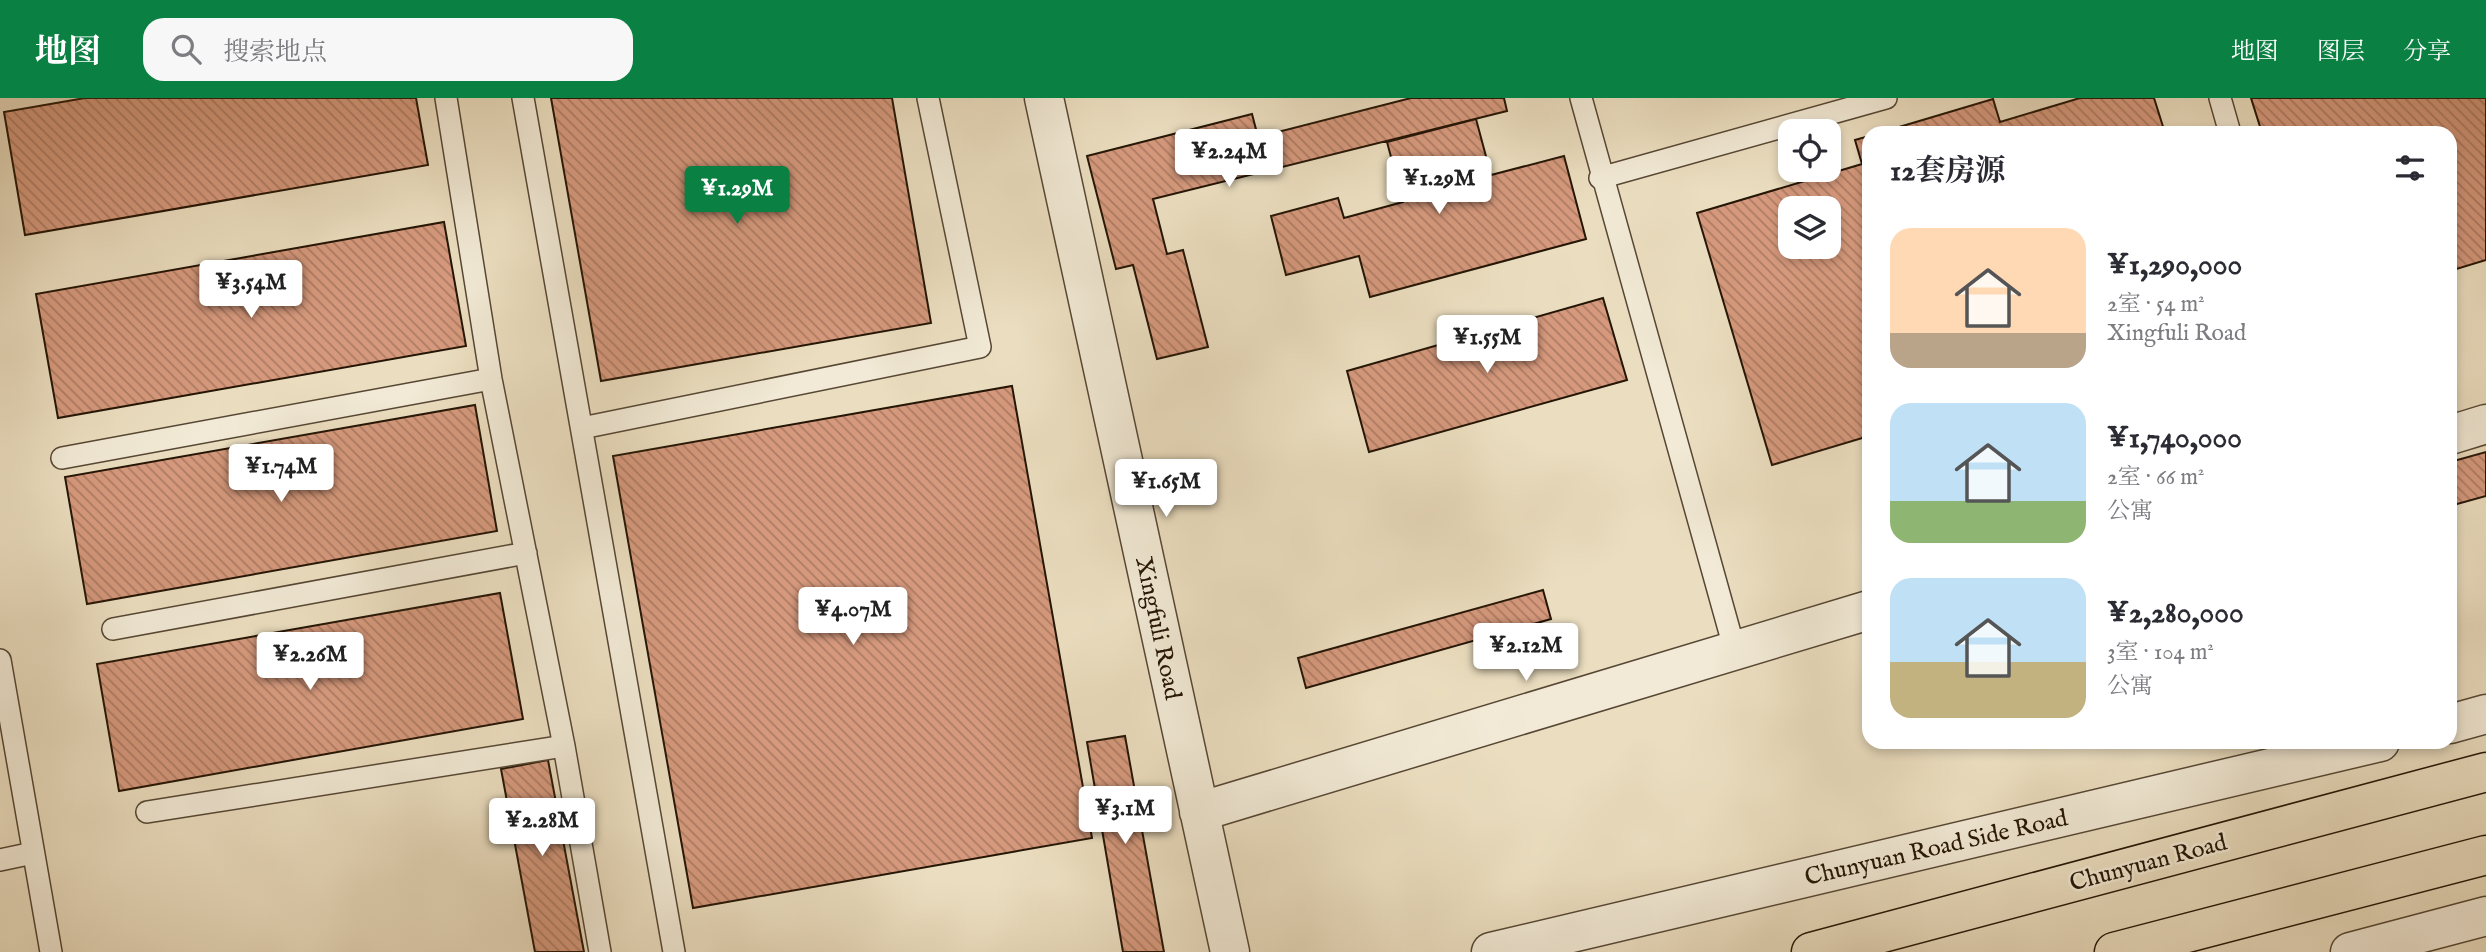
<!DOCTYPE html>
<html lang="zh">
<head>
<meta charset="utf-8">
<style>
  :root { --surface:#fff; --page:#f7f7f7; --text:#2b2b33; --muted:#7c7c81; --accent:#0b8043 }
  body { margin:0; font-family:"IM FELL English","Noto Serif SC",serif; background:var(--page); color:var(--text); height:100vh; display:flex; flex-direction:column; font-size:26px; white-space:nowrap }
  * { box-sizing:border-box; margin:0 }
  p { font-size:23px; color:var(--muted) }
  .icon { flex:none; width:38px; height:38px; fill:none; stroke:currentColor; stroke-width:2; stroke-linecap:round; stroke-linejoin:round }
  .map { position:relative; flex:1; overflow:hidden }
  .drawer { position:absolute; left:1862px; top:28px; width:595px; height:623px; display:flex; flex-direction:column; background:var(--surface); border-radius:21px; box-shadow:0 4px 10px #0003 }
  .drawer>* { flex:none }
  .controls { position:absolute; left:1778px; top:21px; display:grid; gap:14px }
  .controls a { display:grid; place-items:center; width:63px; height:63px; border-radius:14px; background:var(--surface); box-shadow:0 4px 10px #0003; font-size:35px }
  .price { position:absolute; translate:-50% -60px; padding:0 16px; border-radius:7px; background:#fff; color:#222; font-size:23px; line-height:46px; filter:drop-shadow(0 2px 4px #0008) }
  .price::after { content:''; position:absolute; left:50%; top:42px; width:21px; height:16px; margin-left:-10px; background:inherit; clip-path:polygon(0 0,100% 0,50% 100%) }
  .price.current { background:var(--accent); color:#fff }
  ul { padding:0; list-style:none }
  li { display:flex; align-items:center; gap:21px; height:175px; padding:0 28px }
  li span { display:grid; place-items:center; flex:none; width:196px; height:140px; border-radius:21px; color:#555 }
  li>.icon { margin-inline-start:auto }
  span .icon { width:84px; height:84px; fill:#fffc; stroke-width:1 }
  li b { font-size:30px }
  h2 { display:flex; justify-content:space-between; align-items:center; height:84px; padding:0 28px; font-size:30px }
  header { display:flex; align-items:center; gap:42px; box-sizing:border-box; height:98px; padding:0 35px; background:var(--accent); color:#fff }
  header strong { font-size:33px }
  nav { display:flex; gap:38px; margin-inline-start:auto; font-size:24px }
  .search { width:490px; height:63px; background:var(--page); display:flex; align-items:center; gap:18px; box-sizing:border-box; padding:0 24px; border-radius:21px; color:var(--muted); font-size:26px }
  .map>svg:first-child { display:block }
</style>
</head>
<body>
<header>
<strong>地图</strong>
<div class="search"><svg class="icon" aria-label="search" viewBox="0 0 24 24"><circle cx="10" cy="10" r="6"/><path d="M15 15l6 6"/></svg>搜索地点</div>
<nav><a>地图</a><a>图层</a><a>分享</a></nav>
</header>
<div class="map">
<svg width="2486" height="854" viewBox="0 0 2486 854">
  <defs>
    <pattern id="building-back-hatch" width="6" height="6" patternUnits="userSpaceOnUse" patternTransform="scale(1.75)"><rect width="6" height="6" fill="#d6997d"/><path d="M-1 5l2 2M0 0l6 6M5-1l2 2" fill="none" stroke="#ad7c64"/></pattern>
  </defs>
  <rect width="100%" height="100%" fill="#ebdec0"/>
  <filter id="stains"><feTurbulence type="fractalNoise" baseFrequency=".00286" numOctaves="4"/><feColorMatrix values="0 0 0 0 .2 0 0 0 0 .09 0 0 0 0 .02 0 0 0 .5 -.17"/></filter>
  <radialGradient id="worn" r=".72"><stop offset=".6" stop-color="#630" stop-opacity="0"/><stop offset="1" stop-color="#630" stop-opacity=".3"/></radialGradient>
  <path fill="url(#building-back-hatch)" stroke="#241505" stroke-width="2" fill-rule="evenodd" d="M85,0H416L428,67L25,137L4,14Z
    M551,0H892L931,225L601,283Z
    M1411,0H1504L1507,13L1153,101L1167,156L1183,152L1208,249L1157,261L1133,167L1116,171L1087,58L1252,16L1258,39Z
    M2080,0H2154L2165,35H1879L1993,1L2000,24Z
    M2251,0H2486V162L2450,173V35H2262Z
    M1476,21L1491,77L1564,58L1586,141L1370,199L1359,158L1286,177L1271,118L1338,100L1344,120L1403,104L1387,44Z
    M1869,38V338L1772,367L1697,115L1862,66L1855,42ZM1790,110H1829V149H1790Z
    M444,124L466,248L58,320L36,196Z
    M1603,200L1627,282L1369,354L1347,273Z
    M1012,288L1092,740L693,810L613,358Z
    M475,307L497,433L87,506L65,379Z
    M2486,354V398L2450,408V364Z
    M1543,492L1551,521L1306,590L1298,560Z
    M500,495L523,621L119,693L97,566Z
    M1125,638L1164,854H1123L1087,644Z
    M548,662L584,854H535L501,671Z"/>
  <g fill="none" stroke-linecap="round" stroke-linejoin="round">
    <g stroke="#564734" stroke-width="24">
      <path id="service" d="M446,0L491,281L564,648L600,854
        M523,0L674,854
        M1581,0L1735,553
        M2220,0L2230,35
        M1600,80L1886,0
        M582,330L980,249L928,0
        M62,360L491,281
        M113,531L526,455
        M0,562L51,854
        M147,714L564,648
        M0,762L33,755"/>
    </g>
    <g stroke="#564734" stroke-width="41">
      <path id="minor" d="M1044,0L1230,854
        M2450,337L2486,326
        M1199,714L1869,512"/>
    </g>
    <g stroke="#564734" stroke-width="41">
      <path id="tertiary" d="M2450,626L2486,616
        M1491,854L2380,644
        M2350,854L2486,818"/>
    </g>
    <g stroke="#241505" stroke-width="41">
      <path id="primary" d="M1811,854L2486,674
        M2114,854L2486,757"/>
    </g>
    <use href="#service" stroke="#f2ead6" stroke-width="21"/>
    <use href="#minor" stroke="#f2ead6" stroke-width="38"/>
    <use href="#tertiary" stroke="#f2ead6" stroke-width="38"/>
    <use href="#primary" stroke="#ebdec0" stroke-width="38"/>
  </g>
  <g text-anchor="middle" stroke-width="5" stroke-linejoin="round" paint-order="stroke">
    <g font-size="24" fill="#241505" stroke="#f2ead6">
      <text transform="translate(1159 530) rotate(78)" y="8">Xingfuli Road</text>
      <text transform="translate(1936 749) rotate(-13)" y="8">Chunyuan Road Side Road</text>
      <text transform="translate(2148 764) rotate(-15)" y="8">Chunyuan Road</text>
    </g>
  </g>
  <rect width="100%" height="100%" filter="url(#stains)"/>
  <rect width="100%" height="100%" fill="url(#worn)"/>
</svg>
<div class="controls">
<a><svg class="icon" aria-label="locate" viewBox="0 0 24 24"><circle cx="12" cy="12" r="6"/><path d="M12 2v4M12 18v4M2 12h4M18 12h4"/></svg></a>
<a><svg class="icon" aria-label="layers" viewBox="0 0 24 24"><path d="M12 4l9 5-9 5-9-5zM3 14l9 5 9-5"/></svg></a>
</div>
<b class="price" style="left:1229px;top:91px">¥2.24M</b>
<b class="price" style="left:1439px;top:118px">¥1.29M</b>
<b class="price current" style="left:737px;top:128px">¥1.29M</b>
<b class="price" style="left:251px;top:222px">¥3.54M</b>
<b class="price" style="left:1487px;top:277px">¥1.55M</b>
<b class="price" style="left:281px;top:406px">¥1.74M</b>
<b class="price" style="left:1166px;top:421px">¥1.65M</b>
<b class="price" style="left:853px;top:549px">¥4.07M</b>
<b class="price" style="left:1526px;top:585px">¥2.12M</b>
<b class="price" style="left:310px;top:594px">¥2.26M</b>
<b class="price" style="left:1125px;top:748px">¥3.1M</b>
<b class="price" style="left:542px;top:760px">¥2.28M</b>
<section class="drawer">
<h2>12套房源<svg class="icon" aria-label="filters" viewBox="0 0 24 24"><path d="M4 7h16M4 17h16"/><circle cx="9" cy="7" r="2"/><circle cx="15" cy="17" r="2"/></svg></h2>
<ul>
<li><span style="background:linear-gradient(#ffd9b3 75%,#b9a48a 0)"><svg class="icon" aria-label="home" viewBox="0 0 24 24"><path d="M3 11l9-7 9 7M6 9v11h12V9"/></svg></span><div><b>¥1,290,000</b><p>2室 · 54 m²</p><p>Xingfuli Road</p></div></li>
<li><span style="background:linear-gradient(#bfe0f5 70%,#8fb573 0)"><svg class="icon" aria-label="home" viewBox="0 0 24 24"><path d="M3 11l9-7 9 7M6 9v11h12V9"/></svg></span><div><b>¥1,740,000</b><p>2室 · 66 m²</p><p>公寓</p></div></li>
<li><span style="background:linear-gradient(#bfe0f5 60%,#c2b280 0)"><svg class="icon" aria-label="home" viewBox="0 0 24 24"><path d="M3 11l9-7 9 7M6 9v11h12V9"/></svg></span><div><b>¥2,280,000</b><p>3室 · 104 m²</p><p>公寓</p></div></li>
</ul>
</section>
</div>
</body>
</html>
